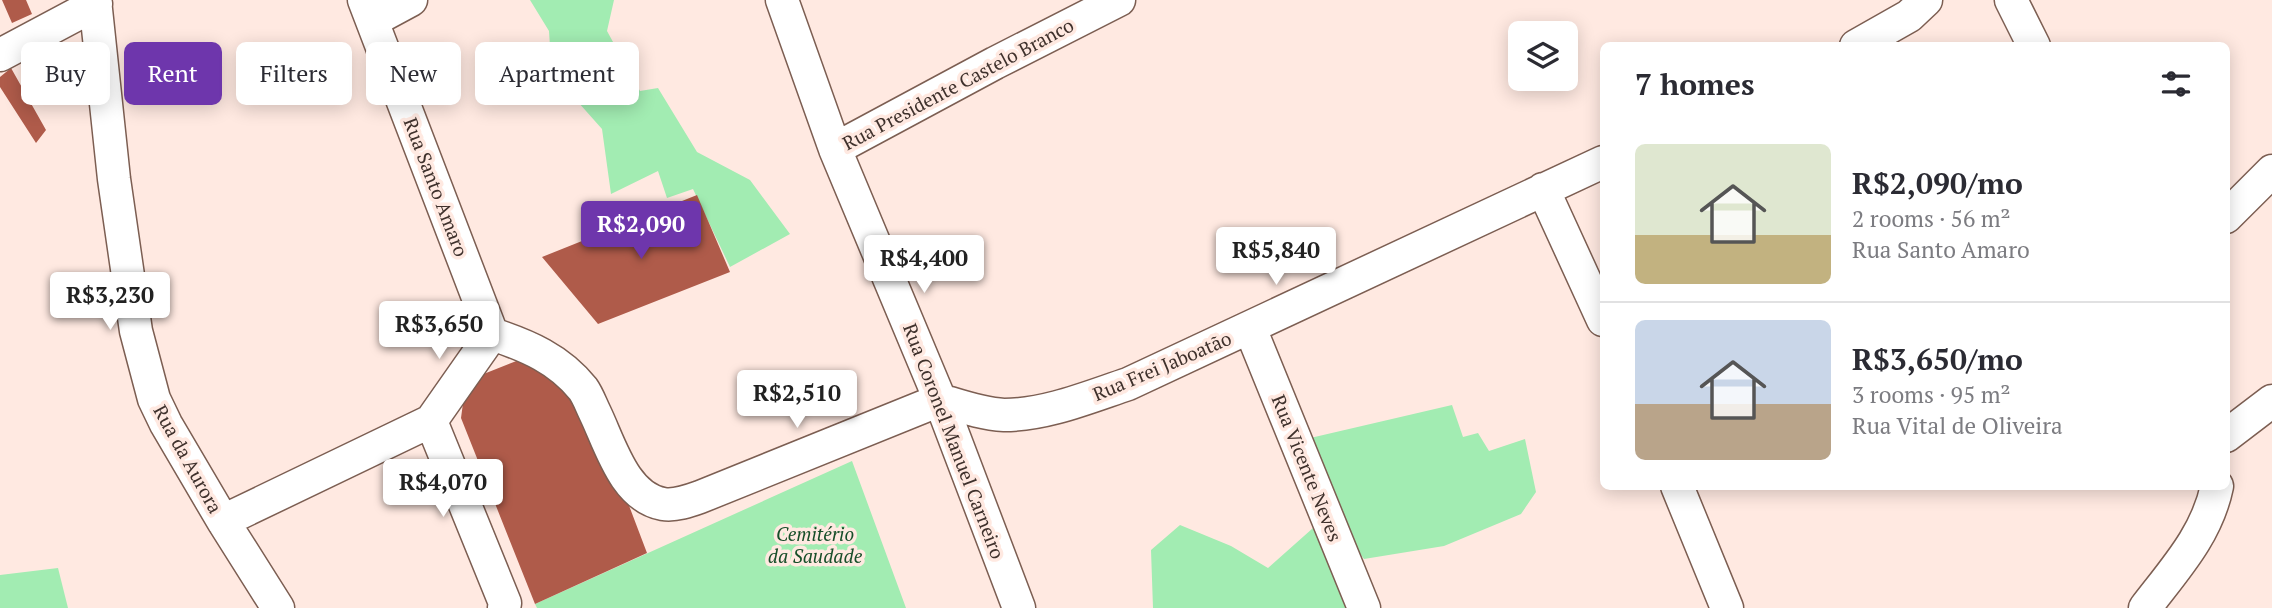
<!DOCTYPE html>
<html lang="en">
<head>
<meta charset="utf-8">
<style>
  :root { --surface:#fff; --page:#f2f2f3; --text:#2b2b33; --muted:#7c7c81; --line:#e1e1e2; --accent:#6e36ac }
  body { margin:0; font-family:"PT Serif",serif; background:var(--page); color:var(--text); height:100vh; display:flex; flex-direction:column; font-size:26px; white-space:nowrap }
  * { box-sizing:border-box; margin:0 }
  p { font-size:23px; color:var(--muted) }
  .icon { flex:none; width:38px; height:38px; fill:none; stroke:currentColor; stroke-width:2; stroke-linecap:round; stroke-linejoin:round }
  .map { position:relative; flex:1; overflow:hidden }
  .drawer { position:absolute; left:1600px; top:42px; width:630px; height:448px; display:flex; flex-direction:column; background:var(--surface); border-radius:10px; box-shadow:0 4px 18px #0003 }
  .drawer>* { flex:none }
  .top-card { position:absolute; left:21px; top:42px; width:665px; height:63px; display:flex; gap:14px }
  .buttons { position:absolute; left:1508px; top:21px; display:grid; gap:14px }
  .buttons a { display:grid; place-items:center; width:70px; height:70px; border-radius:10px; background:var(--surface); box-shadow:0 4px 18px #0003; font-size:35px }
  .price { position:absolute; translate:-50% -60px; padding:0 16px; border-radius:7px; background:#fff; color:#222; font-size:23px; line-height:46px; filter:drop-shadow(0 2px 4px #0008) }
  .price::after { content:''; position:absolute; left:50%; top:42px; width:21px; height:16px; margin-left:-10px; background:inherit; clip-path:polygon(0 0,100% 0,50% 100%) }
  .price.on { background:var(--accent); color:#fff }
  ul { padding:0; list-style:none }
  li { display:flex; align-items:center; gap:21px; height:175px; padding:0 35px }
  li+li { border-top:2px solid var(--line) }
  li span { display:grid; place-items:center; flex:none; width:196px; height:140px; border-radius:10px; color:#555 }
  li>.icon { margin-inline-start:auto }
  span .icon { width:84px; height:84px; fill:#fffc; stroke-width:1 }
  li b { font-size:30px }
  h2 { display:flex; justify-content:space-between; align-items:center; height:84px; padding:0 35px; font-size:30px }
  .tag { padding:0 24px; border-radius:10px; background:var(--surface); box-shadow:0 4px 18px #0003; font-size:24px; line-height:63px }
  .tag.on { background:var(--accent); color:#fff }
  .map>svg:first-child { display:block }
</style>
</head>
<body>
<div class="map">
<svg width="2272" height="608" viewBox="0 0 2272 608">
  <rect width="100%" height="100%" fill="#ffe9e1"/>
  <path fill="#a2ecb2" d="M530,0H614L607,31L640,91L658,88L697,152L750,180L790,234L730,267L693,189L667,198L658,171L611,194L602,129L578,102L553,94L549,31Z
    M1452,405L1463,437L1478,433L1489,451L1525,439L1536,492L1521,514L1444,546L1364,559L1345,533L1306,439Z
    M852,461L906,608H537L535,604Z
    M1180,525L1231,546L1268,568L1313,528L1350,608H1153L1151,550Z
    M58,568L68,608H0V575Z"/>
  <path fill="#af5b4a" d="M2,0H26L32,14L12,23Z
    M11,68L46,130L36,143L0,87V77Z
    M697,195L730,272L598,324L542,257Z
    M519,360L562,372L625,495L647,553L535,604L461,418L466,381Z"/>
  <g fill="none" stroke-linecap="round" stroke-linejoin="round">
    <g stroke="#7c5e52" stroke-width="35">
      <path id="minor" d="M95,0L114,179L136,331L154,399L166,424L223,521L278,608
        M364,0L492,334C528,346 559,359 583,389C588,396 591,405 595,413C610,444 624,497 663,504C675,506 689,501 700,497L940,400C960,406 982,414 1004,415C1046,415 1089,397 1128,384L1603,162
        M782,0L835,149L940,400L1019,608
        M2011,0L2034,46
        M372,21L411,0
        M1856,46L1909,16L1926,0
        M0,55L96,4
        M835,149L995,63L1119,0
        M1543,189L1603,320
        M2226,217L2272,171
        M1250,328L1364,608
        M431,421L505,603L504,608
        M431,421L492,334
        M2226,436L2272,401
        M1677,486L1727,608
        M223,521L431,421
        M2145,608C2174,570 2207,535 2217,486"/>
    </g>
    <use href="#minor" stroke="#fff" stroke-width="32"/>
  </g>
  <g text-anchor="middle" stroke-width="7" stroke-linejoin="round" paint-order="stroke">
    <g font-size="19" fill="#3f312c" stroke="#ffe9e1">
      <text transform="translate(958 84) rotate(-28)" y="7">Rua Presidente Castelo Branco</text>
      <text transform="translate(436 187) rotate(69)" y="7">Rua Santo Amaro</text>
      <text transform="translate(1162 366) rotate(-23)" y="7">Rua Frei Jaboatão</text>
      <text transform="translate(954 441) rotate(69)" y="7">Rua Coronel Manuel Carneiro</text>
      <text transform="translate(188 459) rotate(61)" y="7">Rua da Aurora</text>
      <text transform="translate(1307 468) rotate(68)" y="7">Rua Vicente Neves</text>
    </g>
    <g font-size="19" font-style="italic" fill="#174e29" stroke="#ffe9e1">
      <text x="815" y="541">Cemitério<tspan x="815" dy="22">da Saudade</tspan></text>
    </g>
  </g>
</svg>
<div class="buttons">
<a><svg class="icon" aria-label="layers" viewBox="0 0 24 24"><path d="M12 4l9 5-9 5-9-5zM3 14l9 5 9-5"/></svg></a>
</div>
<b class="price on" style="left:641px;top:261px">R$2,090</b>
<b class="price" style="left:1276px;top:287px">R$5,840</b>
<b class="price" style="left:924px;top:295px">R$4,400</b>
<b class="price" style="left:110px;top:332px">R$3,230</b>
<b class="price" style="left:439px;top:361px">R$3,650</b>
<b class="price" style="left:797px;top:430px">R$2,510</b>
<b class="price" style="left:443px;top:519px">R$4,070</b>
<div class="top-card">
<a class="tag">Buy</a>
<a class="tag on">Rent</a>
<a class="tag">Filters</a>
<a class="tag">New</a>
<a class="tag">Apartment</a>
</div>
<section class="drawer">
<h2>7 homes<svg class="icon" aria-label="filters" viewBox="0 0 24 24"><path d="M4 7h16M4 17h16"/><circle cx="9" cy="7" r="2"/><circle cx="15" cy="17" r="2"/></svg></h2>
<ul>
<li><span style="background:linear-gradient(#dfe7d0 65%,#c2b280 0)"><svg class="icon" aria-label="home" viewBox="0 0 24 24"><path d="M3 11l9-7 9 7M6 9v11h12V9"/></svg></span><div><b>R$2,090/mo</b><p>2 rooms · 56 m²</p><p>Rua Santo Amaro</p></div></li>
<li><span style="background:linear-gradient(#c9d6e8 60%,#b9a48a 0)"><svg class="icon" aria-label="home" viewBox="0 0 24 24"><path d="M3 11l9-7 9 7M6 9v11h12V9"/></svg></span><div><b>R$3,650/mo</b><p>3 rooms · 95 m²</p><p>Rua Vital de Oliveira</p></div></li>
</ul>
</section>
</div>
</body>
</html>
